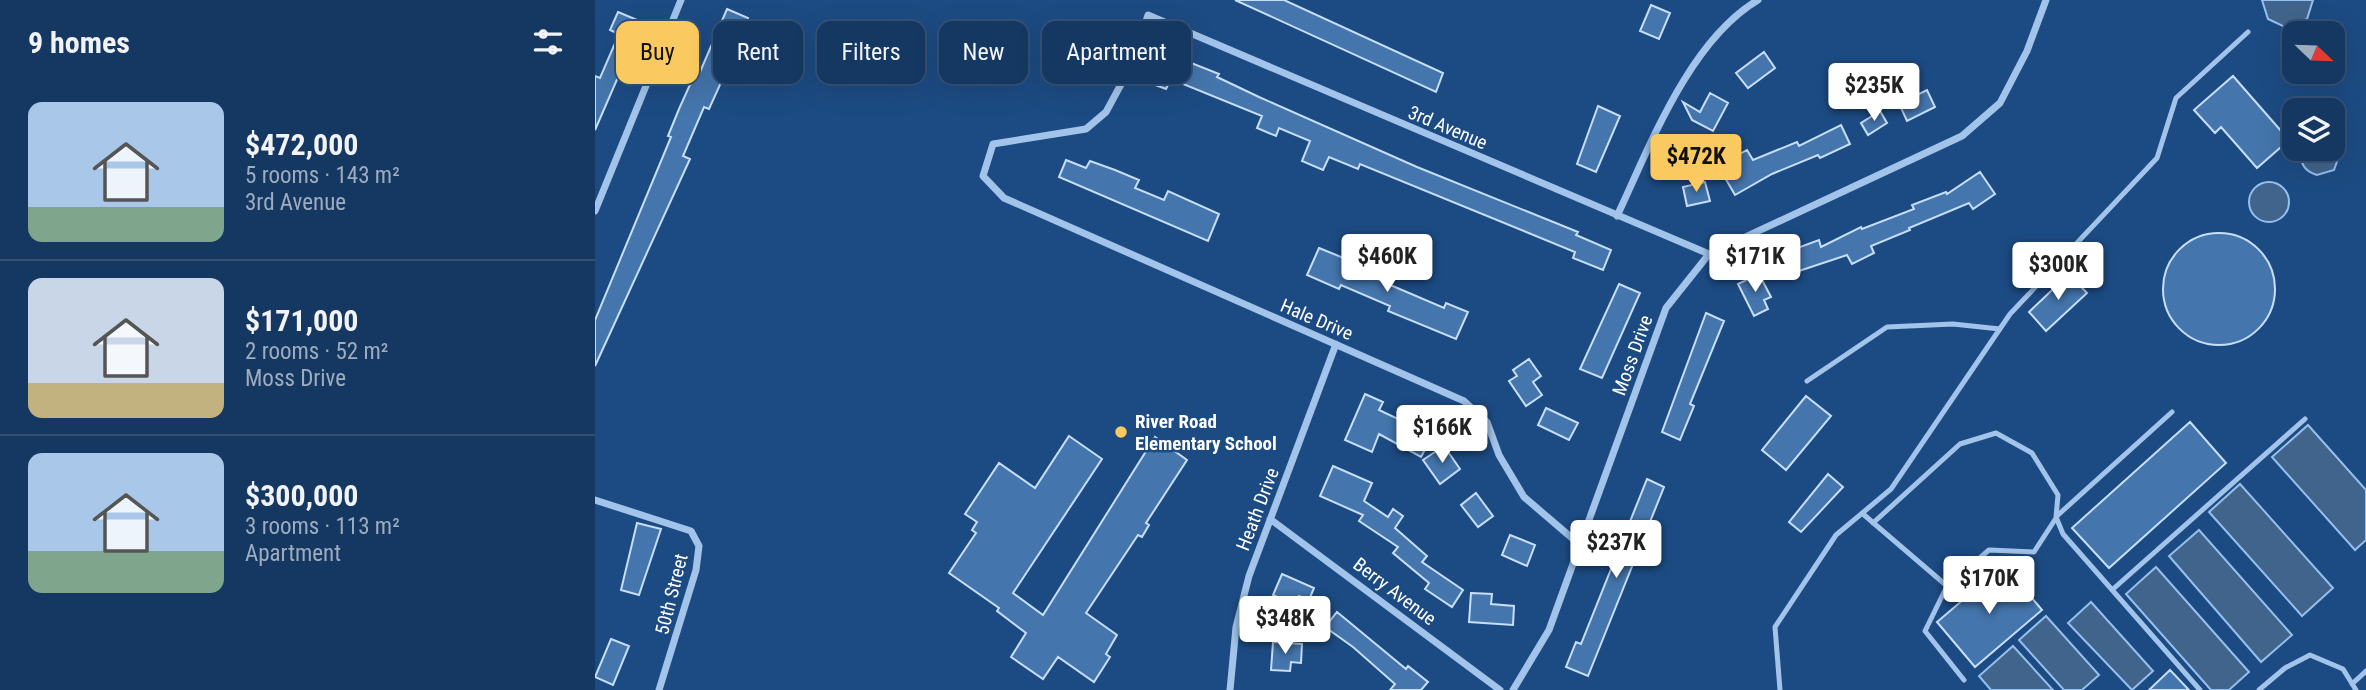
<!DOCTYPE html>
<html lang="en">
<head>
<meta charset="utf-8">
<style>
  :root { --surface:#153862; --page:#1e3f68; --text:#f1f3f6; --muted:#9dacbe; --line:#345277; --accent:#faca60 }
  body { margin:0; font-family:"Roboto Condensed",sans-serif; background:var(--page); color:var(--text); height:100vh; display:flex; flex-direction:column; font-size:26px; white-space:nowrap }
  * { box-sizing:border-box; margin:0 }
  p { font-size:23px; color:var(--muted) }
  .icon { flex:none; width:38px; height:38px; fill:none; stroke:currentColor; stroke-width:2; stroke-linecap:round; stroke-linejoin:round }
  .map { position:relative; flex:1; overflow:hidden }
  .panel { display:flex; flex-direction:column; background:var(--surface); width:595px }
  .panel>* { flex:none }
  .hud { position:absolute; left:21px; top:21px; width:665px; height:63px; display:flex; gap:14px }
  .needle { width:46px; rotate:113deg }
  .buttons { position:absolute; left:1687px; top:21px; display:grid; gap:14px }
  .buttons a { display:grid; place-items:center; width:63px; height:63px; border-radius:14px; background:var(--surface); box-shadow:0 7px 28px #0002,0 0 0 2px var(--line); font-size:35px }
  .price { position:absolute; translate:-50% -60px; padding:0 16px; border-radius:7px; background:#fff; color:#222; font-size:23px; line-height:46px; filter:drop-shadow(0 2px 4px #0008) }
  .price::after { content:''; position:absolute; left:50%; top:42px; width:21px; height:16px; margin-left:-10px; background:inherit; clip-path:polygon(0 0,100% 0,50% 100%) }
  .price.active { background:var(--accent); color:#111 }
  ul { padding:0; list-style:none }
  li { display:flex; align-items:center; gap:21px; height:175px; padding:0 28px }
  li+li { border-top:2px solid var(--line) }
  li span { display:grid; place-items:center; flex:none; width:196px; height:140px; border-radius:14px; color:#555 }
  li>.icon { margin-inline-start:auto }
  span .icon { width:84px; height:84px; fill:#fffc; stroke-width:1 }
  li b { font-size:30px }
  h2 { display:flex; justify-content:space-between; align-items:center; height:84px; padding:0 28px; font-size:30px }
  .pill { padding:0 24px; border-radius:14px; background:var(--surface); box-shadow:0 7px 28px #0002,0 0 0 2px var(--line); font-size:24px; line-height:63px }
  .pill.active { background:var(--accent); color:#111 }
  main { display:flex; flex:1; min-height:0 }
  .map>svg:first-child { display:block }
</style>
</head>
<body>
<main>
<section class="panel">
<h2>9 homes<svg class="icon" aria-label="filters" viewBox="0 0 24 24"><path d="M4 7h16M4 17h16"/><circle cx="9" cy="7" r="2"/><circle cx="15" cy="17" r="2"/></svg></h2>
<ul>
<li><span style="background:linear-gradient(#a9c7e8 75%,#7fa58c 0)"><svg class="icon" aria-label="home" viewBox="0 0 24 24"><path d="M3 11l9-7 9 7M6 9v11h12V9"/></svg></span><div><b>$472,000</b><p>5 rooms · 143 m²</p><p>3rd Avenue</p></div></li>
<li><span style="background:linear-gradient(#c9d6e8 75%,#c2b280 0)"><svg class="icon" aria-label="home" viewBox="0 0 24 24"><path d="M3 11l9-7 9 7M6 9v11h12V9"/></svg></span><div><b>$171,000</b><p>2 rooms · 52 m²</p><p>Moss Drive</p></div></li>
<li><span style="background:linear-gradient(#a9c7e8 70%,#7fa58c 0)"><svg class="icon" aria-label="home" viewBox="0 0 24 24"><path d="M3 11l9-7 9 7M6 9v11h12V9"/></svg></span><div><b>$300,000</b><p>3 rooms · 113 m²</p><p>Apartment</p></div></li>
</ul>
</section>
<div class="map">
<svg width="1771" height="690" viewBox="0 0 1771 690">
  <rect width="100%" height="100%" fill="#1c4b83"/>
  <path fill="#41648c" stroke="#95bfec" stroke-width="2" d="M1667,0H1718L1712,19L1692,28L1673,19Z
    M1738,140L1745,153L1739,170L1722,175C1709,171 1704,162 1707,149H1738Z
    M1654 202a20 20 0 1 1 40 0a20 20 0 1 1-40 0Z
    M1713,425L1771,490V540L1760,550L1677,457Z
    M1645,484L1738,588L1707,616L1614,512Z
    M1604,530L1697,635L1666,662L1574,556Z
    M1561,567L1654,672L1634,690H1616L1531,594Z
    M1496,602L1558,671L1537,690L1473,623Z
    M1451,616L1504,675L1487,690H1469L1424,640Z
    M1418,646L1458,690H1396L1384,676Z"/>
  <path fill="#4475ac" stroke="#c7def8" stroke-width="2" d="M640,0H689L848,73L841,92Z
    M1056,5L1075,13L1064,39L1045,31Z
    M132,9L153,18L149,28L160,33L153,49L143,45L114,109L109,107L88,156L95,159L0,366V320L76,137L73,136L84,109L98,78L102,79Z
    M23,12L47,22L0,130V76L5,78L24,34L15,30Z
    M566,51L624,74L622,77L664,97L822,167L983,232L981,235L1016,250L1008,270L978,258L980,252L765,164L763,169L734,157L728,170L707,161L715,141L684,128L681,136L662,128L667,116L576,79L571,89L552,82Z
    M1169,52L1180,68L1153,88L1141,73Z
    M1638,76L1694,140L1662,168L1626,127L1620,133L1599,110Z
    M1315,90L1318,97L1332,90L1340,107L1312,121L1301,97Z
    M1115,93L1133,103L1118,131L1097,120L1088,102L1105,112Z
    M1003,106L1025,116L1001,172L982,164Z
    M1285,111L1292,123L1273,135L1266,123Z
    M1246,125L1255,144L1225,158L1223,155L1177,174L1140,195L1129,176L1139,170L1134,160L1152,150L1158,160L1202,142L1204,146Z
    M471,160L491,168L495,161L520,170L544,180L540,188L569,200L573,191L624,214L613,241L464,177Z
    M1385,172L1400,194L1378,209L1374,203L1314,228L1315,230L1276,246L1279,253L1257,264L1252,255L1201,272L1194,251L1224,240L1226,247L1266,227L1267,229L1319,209L1317,205L1351,192L1352,194Z
    M1110,182L1115,201L1092,206L1088,187Z
    M1568 289a56 56 0 1 1 112 0a56 56 0 1 1-112 0Z
    M724,248L756,261L754,265L793,284L849,308L851,303L873,312L861,339L793,311L795,306L746,285L744,289L712,275Z
    M1164,274L1176,297L1169,300L1173,309L1159,316L1143,284Z
    M1474,274L1492,293L1451,331L1434,312Z
    M1024,284L1045,293L1007,378L985,369Z
    M1111,313L1129,321L1095,404L1099,406L1085,440L1067,432Z
    M934,359L946,376L938,382L947,395L931,406L914,381L922,376L918,370Z
    M770,394L788,402L784,410L805,420L809,413L841,430L826,457L784,434L777,452L750,440Z
    M1211,396L1236,416L1191,470L1167,450Z
    M951,408L983,423L974,440L943,425Z
    M1595,422L1631,463L1514,568L1477,528Z
    M474,436L507,459L418,593L448,615L560,437L592,460L551,523L554,525L547,537L543,535L491,613L522,635L511,654L515,657L499,682L463,657L448,679L416,657L431,633L402,611L404,608L354,573L381,533L377,530L382,522L370,514L404,463L440,488Z
    M849,446L865,469L845,484L828,460Z
    M738,466L777,483L769,501L793,517L798,509L808,516L800,528L832,556L827,562L868,590L857,607L830,589L834,583L798,553L803,547L764,521L768,515L725,496Z
    M1233,474L1248,487L1206,532L1194,522Z
    M1052,479L1069,487L993,676L971,667L981,642L986,644Z
    M881,493L898,516L883,527L866,505Z
    M42,523L66,529L44,595L26,590Z
    M915,535L940,545L932,566L907,555Z
    M1409,565L1447,610L1380,667L1342,622Z
    M687,574L719,588L714,600L704,596L700,605L678,595Z
    M876,593L897,594L896,604L919,606L918,625L874,622Z
    M742,612L811,669L813,666L833,682L826,690H795L800,684L758,647L730,627Z
    M16,639L34,646L18,685L0,677Z
    M678,642L707,644L706,663L696,662L695,671L676,670Z
    M1575,670L1594,690H1554Z"/>
  <g fill="none" stroke-linecap="round" stroke-linejoin="round">
    <path stroke="#a2c4ea" stroke-width="5" d="M1212,381L1292,327L1358,324L1405,329
      M1268,514L1352,586
      M1278,523L1365,444L1401,433L1437,453L1463,495L1461,517L1468,534L1605,690
      M1517,590L1710,419
      M1369,680L1330,631L1352,586L1394,550L1439,552L1463,515L1577,412
      M1757,684L1771,671
      M1185,690L1180,627L1241,535L1296,489L1415,314L1562,158L1581,98L1653,32
      M1664,690L1690,668L1715,655L1748,669L1761,690"/>
    <path stroke="#a2c4ea" stroke-width="7" d="M0,211L86,0
      M1022,216C1055,146 1094,41 1163,0
      M0,500L96,531L104,546L101,570L64,690
      M675,519L905,690
      M984,544L929,497L904,455L892,422L869,401L409,198L388,176L398,144L491,129L511,112L537,64L553,15L1114,254
      M635,690L641,627L654,576L741,344
      M918,690L954,630L1071,308L1114,254L1367,136L1405,103L1432,51L1451,0"/>
  </g>
  <circle fill="#faca60" stroke="#1c4b83" stroke-width="2.5" cx="526" cy="432" r="7"/>
  <g text-anchor="middle" stroke-width="5" stroke-linejoin="round" paint-order="stroke">
    <g font-size="19" fill="#fff" stroke="#1c4b83">
      <text transform="translate(853 127) rotate(23)" y="7">3rd Avenue</text>
      <text transform="translate(722 319) rotate(23)" y="7">Hale Drive</text>
      <text transform="translate(1037 355) rotate(-70)" y="7">Moss Drive</text>
      <text transform="translate(662 509) rotate(-69)" y="7">Heath Drive</text>
      <text transform="translate(800 591) rotate(37)" y="7">Berry Avenue</text>
      <text transform="translate(76 594) rotate(-76)" y="7">50th Street</text>
    </g>
    <g font-size="19" font-weight="bold" fill="#fff" stroke="#1c4b83" text-anchor="start">
      <text x="540" y="428">River Road<tspan x="540" dy="22">Elementary School</tspan></text>
    </g>
  </g>
</svg>
<div class="buttons">
<a><svg class="needle" viewBox="-14 -14 28 28"><path d="M0-13l5 13h-10z" fill="#e53935"/><path d="M0 13l5-13h-10z" fill="#9dacbe"/></svg></a>
<a><svg class="icon" aria-label="layers" viewBox="0 0 24 24"><path d="M12 4l9 5-9 5-9-5zM3 14l9 5 9-5"/></svg></a>
</div>
<b class="price" style="left:1279px;top:123px">$235K</b>
<b class="price active" style="left:1101px;top:194px">$472K</b>
<b class="price" style="left:792px;top:294px">$460K</b>
<b class="price" style="left:1160px;top:294px">$171K</b>
<b class="price" style="left:1463px;top:302px">$300K</b>
<b class="price" style="left:847px;top:465px">$166K</b>
<b class="price" style="left:1021px;top:580px">$237K</b>
<b class="price" style="left:1394px;top:616px">$170K</b>
<b class="price" style="left:690px;top:656px">$348K</b>
<div class="hud">
<a class="pill active">Buy</a>
<a class="pill">Rent</a>
<a class="pill">Filters</a>
<a class="pill">New</a>
<a class="pill">Apartment</a>
</div>
</div>
</main>
</body>
</html>
